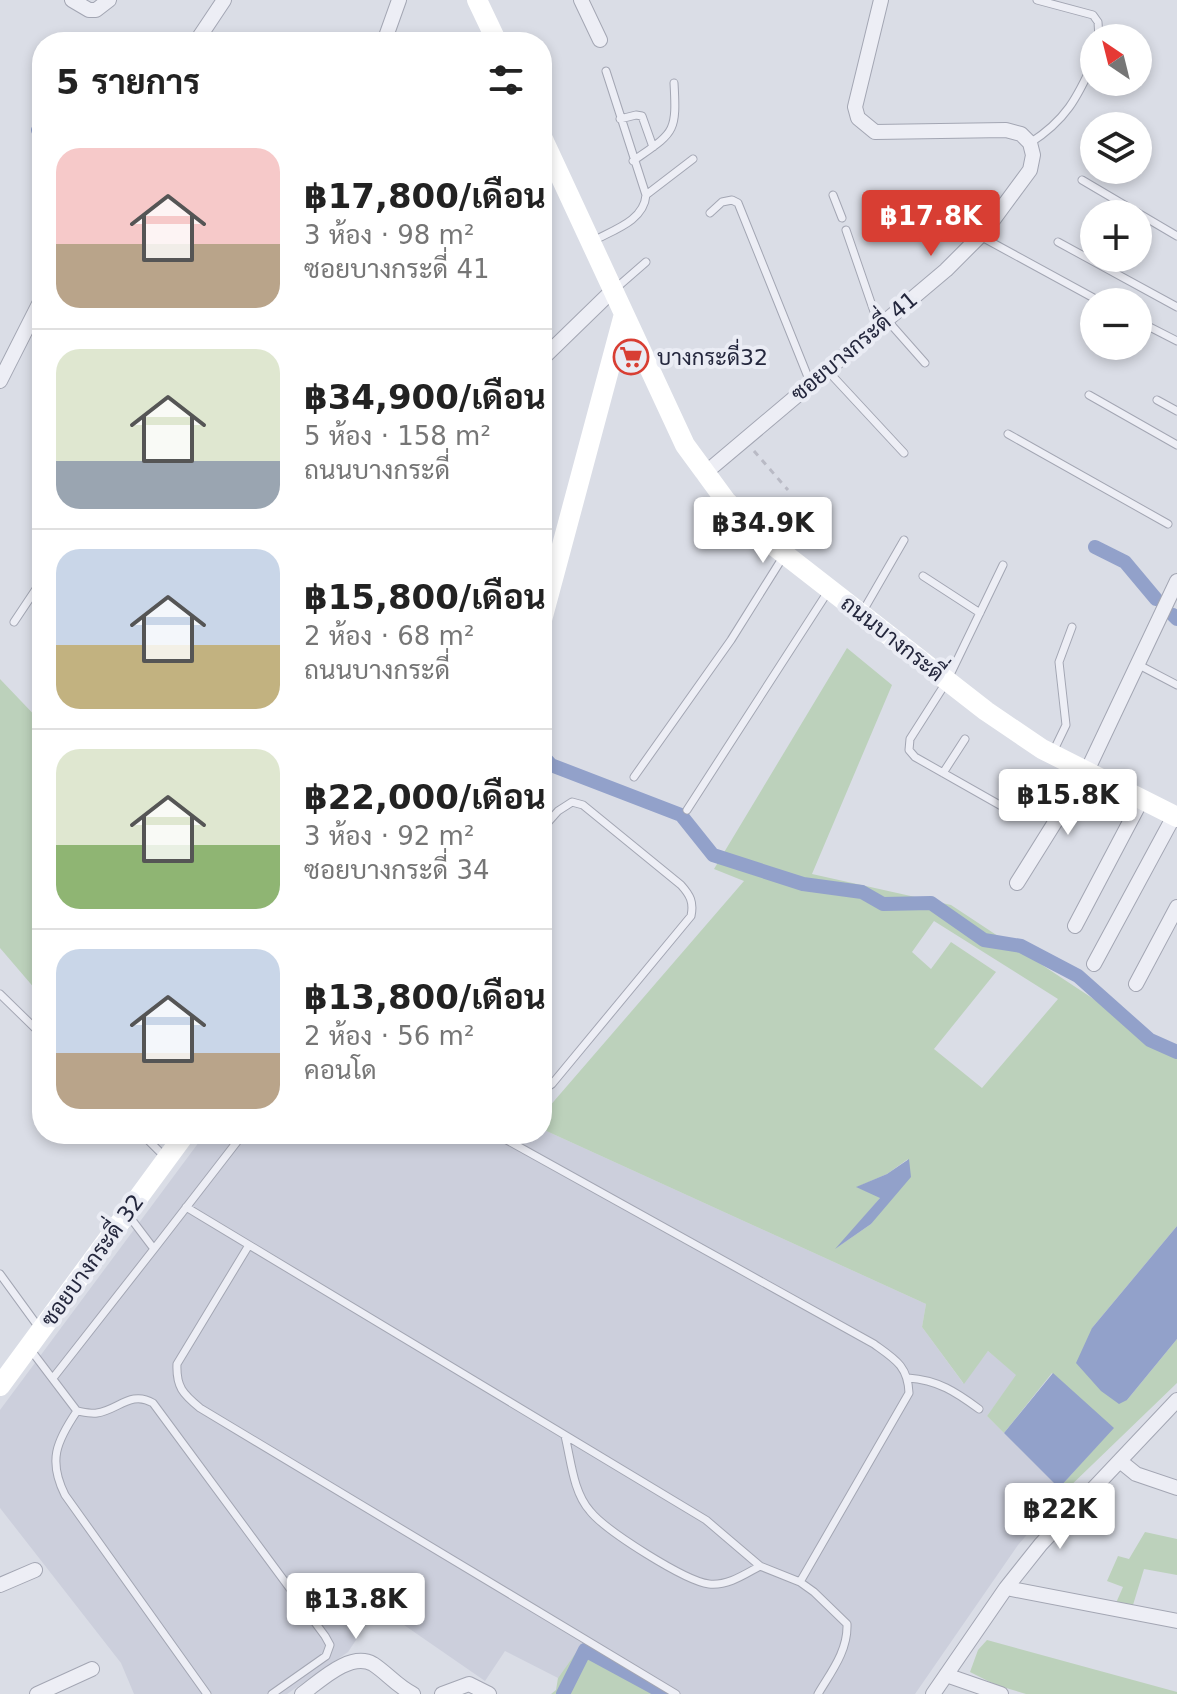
<!DOCTYPE html>
<html lang="th">
<head>
<meta charset="utf-8">
<style>
  :root { --surface:#fff; --page:#f6f6f6; --text:#222; --muted:#767676; --line:#e0e0e0; --accent:#d83e33 }
  body { margin:0; font-family:"DejaVu Sans",Sarabun,sans-serif; background:var(--page); color:var(--text); height:100vh; display:flex; flex-direction:column; font-size:30px; white-space:nowrap }
  * { box-sizing:border-box; margin:0 }
  p { font-size:26px; color:var(--muted) }
  .icon { flex:none; width:44px; height:44px; fill:none; stroke:currentColor; stroke-width:2; stroke-linecap:round; stroke-linejoin:round }
  .map { position:relative; flex:1; overflow:hidden }
  .details { position:absolute; left:32px; top:32px; width:520px; height:1112px; display:flex; flex-direction:column; background:var(--surface); border-radius:32px; box-shadow:0 4px 12px #0003 }
  .details>* { flex:none }
  .needle { width:52px; rotate:325deg }
  .fabs { position:absolute; left:1080px; top:24px; display:grid; gap:16px }
  .fabs a { display:grid; place-items:center; width:72px; height:72px; border-radius:50%; background:var(--surface); box-shadow:0 4px 12px #0003; font-size:40px }
  .price { position:absolute; translate:-50% -68px; padding:0 18px; border-radius:8px; background:#fff; color:#222; font-size:26px; line-height:52px; filter:drop-shadow(0 2px 4px #0008) }
  .price::after { content:''; position:absolute; left:50%; top:48px; width:24px; height:18px; margin-left:-12px; background:inherit; clip-path:polygon(0 0,100% 0,50% 100%) }
  .price.current { background:var(--accent); color:#fff }
  ul { padding:0; list-style:none }
  li { display:flex; align-items:center; gap:24px; height:200px; padding:0 24px }
  li+li { border-top:2px solid var(--line) }
  li span { display:grid; place-items:center; flex:none; width:224px; height:160px; border-radius:24px; color:#555 }
  li>.icon { margin-inline-start:auto }
  span .icon { width:96px; height:96px; fill:#fffc; stroke-width:1 }
  li b { font-size:34px }
  h2 { display:flex; justify-content:space-between; align-items:center; height:96px; padding:0 24px; font-size:34px }
  .map>svg:first-child { display:block }
</style>
</head>
<body>
<div class="map">
<svg width="1177" height="1694" viewBox="0 0 1177 1694">
  <rect width="100%" height="100%" fill="#dadde6"/>
  <path fill="#cccfdc" d="M542,1129L926,1304L922,1327L963,1383L988,1351L1017,1375L987,1416L1064,1492L1018,1545L915,1694H674L583,1644L558,1678L505,1651L485,1681L378,1607L348,1652L287,1694H134L121,1663L0,1508V1410L205,1134H542Z"/>
  <path fill="#bcd1bb" fill-rule="evenodd" d="M847,648L892,685L812,874L951,905L1177,1054V1226L1092,1328L1127,1400L1177,1339V1383L1064,1492L1059,1488L1113,1428L1052,1373L1004,1433L987,1416L1016,1375L988,1351L964,1384L922,1327L926,1304L542,1129V1115L744,881L714,869ZM934,921L1058,999L982,1088L934,1049L996,972L951,942L931,969L912,952ZM908,1159L871,1224L839,1246L881,1197L857,1187L887,1174Z
    M0,679L42,723V997L0,948Z
    M1145,1532L1177,1539V1575L1144,1569L1133,1605L1116,1603L1123,1587L1107,1581L1118,1556L1129,1559Z
    M987,1640L1177,1692V1694H1026L996,1685L970,1672L978,1650Z
    M583,1643L674,1694H551L556,1690L558,1678Z"/>
  <path fill="#92a1ca" d="M909,1159L911,1177L871,1224L835,1249L880,1198L856,1187L887,1174Z
    M1177,1226V1339L1127,1400L1119,1404L1101,1391L1076,1363L1092,1328Z
    M1053,1373L1114,1428L1059,1488L1004,1433Z"/>
  <g fill="none" stroke-linecap="round" stroke-linejoin="round">
    <path stroke="#92a1ca" stroke-width="14" d="M38,130L42,137
      M1095,547L1125,562L1156,599
      M1173,615L1177,619
      M542,755L551,765L681,815L713,855L803,884L862,892L883,904L931,903L984,940L1021,946L1078,976L1150,1040L1177,1052
      M563,1694L585,1650L666,1694"/>
    <g stroke="#a3a6b3" stroke-width="9">
      <path id="lane" d="M1037,0L1093,15L1098,22L1099,38
        M620,119L636,115L642,116L653,147
        M1030,143C1066,120 1077,98 1094,61
        M633,161C674,132 677,134 674,83
        M1082,180L1177,236
        M646,195L693,159
        M833,195L842,218
        M710,213L722,202L732,200L738,203L810,382
        M846,230L879,326
        M980,236L1101,302
        M593,241C613,230 644,221 646,195L606,71
        M1058,242L1177,307
        M615,289L646,262
        M887,320L925,363
        M1138,321L1177,341
        M826,369L904,453
        M1089,395L1177,445
        M1157,400L1177,411
        M1008,434L1168,524
        M37,468L42,458
        M1003,565L947,681L910,739L909,750L915,757L1005,808
        M923,576L980,613
        M863,611L904,540
        M14,622L42,580
        M1137,664L1177,685
        M1053,752L1066,725L1059,662L1072,627
        M943,773L965,739
        M634,777L731,640L783,557
        M687,810L829,590
        M542,829L558,811L572,802L583,805L681,885C690,895 694,902 691,916L552,1084L542,1091
        M0,994L42,1035
        M142,1134L165,1157
        M496,1134L874,1344C895,1359 908,1366 909,1393L800,1582L814,1592L847,1624C848,1651 831,1672 818,1694
        M186,1207L706,1520L760,1566L800,1582
        M249,1245L177,1364C176,1387 183,1394 200,1408L676,1694
        M154,1249L243,1134
        M0,1274L40,1329
        M30,1349L77,1411C56,1442 48,1461 65,1495L207,1694
        M53,1378L154,1249L129,1216
        M908,1378C938,1380 956,1392 979,1409
        M77,1411C83,1412 91,1414 97,1413C118,1410 131,1390 153,1403L325,1636L330,1645L326,1656L272,1694
        M565,1436C571,1460 573,1492 590,1511C606,1531 685,1581 709,1584C728,1586 745,1574 760,1566"/>
    </g>
    <g stroke="#a3a6b3" stroke-width="16">
      <path id="street" d="M72,0L89,10H96L109,0
        M581,0L600,40
        M196,42L224,0
        M384,42L399,0
        M542,359L613,290
        M0,381L42,298
        M704,474L946,270L985,231L1030,170L1033,155L1030,143L1021,134L1006,130L875,132L858,118L855,107L881,0
        M1017,883L1087,771L1177,581
        M1075,926L1142,799
        M1094,964L1174,816
        M1136,984L1177,907
        M1120,1461L1136,1474L1177,1488
        M0,1585L35,1570
        M1006,1588L1177,1621
        M946,1675L1001,1694
        M37,1694L92,1669
        M302,1694C319,1682 350,1651 373,1664C387,1673 398,1687 413,1694
        M442,1694L469,1684L489,1694
        M933,1694L1006,1588L1041,1544L1177,1400"/>
    </g>
    <path stroke="#b9bac5" stroke-width="3" stroke-dasharray="6 6" stroke-linecap="butt" d="M754,451L788,490"/>
    <use href="#lane" stroke="#edeef5" stroke-width="7"/>
    <use href="#street" stroke="#edeef5" stroke-width="14"/>
    <path stroke="#fff" stroke-width="20" d="M477,0L497,42
      M542,137L685,445L726,501L769,542L986,711L1042,749L1177,817
      M542,620L624,314
      M0,1386L185,1134"/>
  </g>
  <defs>
    <g id="supermarket-ring" transform="scale(1.8)"><circle r="9.5" fill="#eaecf4" stroke="#d83e33" stroke-width="1.5"/><path d="M-6-5.5h2.5l.6 2H6L4.5 2H-2.5L-4.4-4H-6ZM-1.5 3.2a1.3 1.3 0 1 0 .1 0ZM3 3.2a1.3 1.3 0 1 0 .1 0Z" fill="#d83e33"/></g>
  </defs>
  <g fill-rule="evenodd">
    <use href="#supermarket-ring" x="631" y="357"/>
  </g>
  <g text-anchor="middle" stroke-width="8" stroke-linejoin="round" paint-order="stroke">
    <g font-size="22" fill="#24273d" stroke="#eaecf4">
      <text transform="translate(854 346) rotate(-40)" y="8">ซอยบางกระดี่ 41</text>
      <text transform="translate(893 638) rotate(38)" y="8">ถนนบางกระดี่</text>
      <text transform="translate(92 1260) rotate(-54)" y="8">ซอยบางกระดี่ 32</text>
    </g>
    <g font-size="22" fill="#24273d" stroke="#eaecf4" text-anchor="start">
      <text x="657" y="365">บางกระดี่32</text>
    </g>
  </g>
</svg>
<div class="fabs">
<a><svg class="needle" viewBox="-14 -14 28 28"><path d="M0-13l5 13h-10z" fill="#e53935"/><path d="M0 13l5-13h-10z" fill="#767676"/></svg></a>
<a><svg class="icon" aria-label="layers" viewBox="0 0 24 24"><path d="M12 4l9 5-9 5-9-5zM3 14l9 5 9-5"/></svg></a>
<a>+</a>
<a>−</a>
</div>
<b class="price current" style="left:931px;top:258px">฿17.8K</b>
<b class="price" style="left:763px;top:565px">฿34.9K</b>
<b class="price" style="left:1068px;top:837px">฿15.8K</b>
<b class="price" style="left:1060px;top:1551px">฿22K</b>
<b class="price" style="left:356px;top:1641px">฿13.8K</b>
<section class="details">
<h2>5 รายการ<svg class="icon" aria-label="filters" viewBox="0 0 24 24"><path d="M4 7h16M4 17h16"/><circle cx="9" cy="7" r="2"/><circle cx="15" cy="17" r="2"/></svg></h2>
<ul>
<li><span style="background:linear-gradient(#f6c9c9 60%,#b9a48a 0)"><svg class="icon" aria-label="home" viewBox="0 0 24 24"><path d="M3 11l9-7 9 7M6 9v11h12V9"/></svg></span><div><b>฿17,800/เดือน</b><p>3 ห้อง · 98 m²</p><p>ซอยบางกระดี่ 41</p></div></li>
<li><span style="background:linear-gradient(#dfe7d0 70%,#9aa5b1 0)"><svg class="icon" aria-label="home" viewBox="0 0 24 24"><path d="M3 11l9-7 9 7M6 9v11h12V9"/></svg></span><div><b>฿34,900/เดือน</b><p>5 ห้อง · 158 m²</p><p>ถนนบางกระดี่</p></div></li>
<li><span style="background:linear-gradient(#c9d6e8 60%,#c2b280 0)"><svg class="icon" aria-label="home" viewBox="0 0 24 24"><path d="M3 11l9-7 9 7M6 9v11h12V9"/></svg></span><div><b>฿15,800/เดือน</b><p>2 ห้อง · 68 m²</p><p>ถนนบางกระดี่</p></div></li>
<li><span style="background:linear-gradient(#dfe7d0 60%,#8fb573 0)"><svg class="icon" aria-label="home" viewBox="0 0 24 24"><path d="M3 11l9-7 9 7M6 9v11h12V9"/></svg></span><div><b>฿22,000/เดือน</b><p>3 ห้อง · 92 m²</p><p>ซอยบางกระดี่ 34</p></div></li>
<li><span style="background:linear-gradient(#c9d6e8 65%,#b9a48a 0)"><svg class="icon" aria-label="home" viewBox="0 0 24 24"><path d="M3 11l9-7 9 7M6 9v11h12V9"/></svg></span><div><b>฿13,800/เดือน</b><p>2 ห้อง · 56 m²</p><p>คอนโด</p></div></li>
</ul>
</section>
</div>
</body>
</html>
